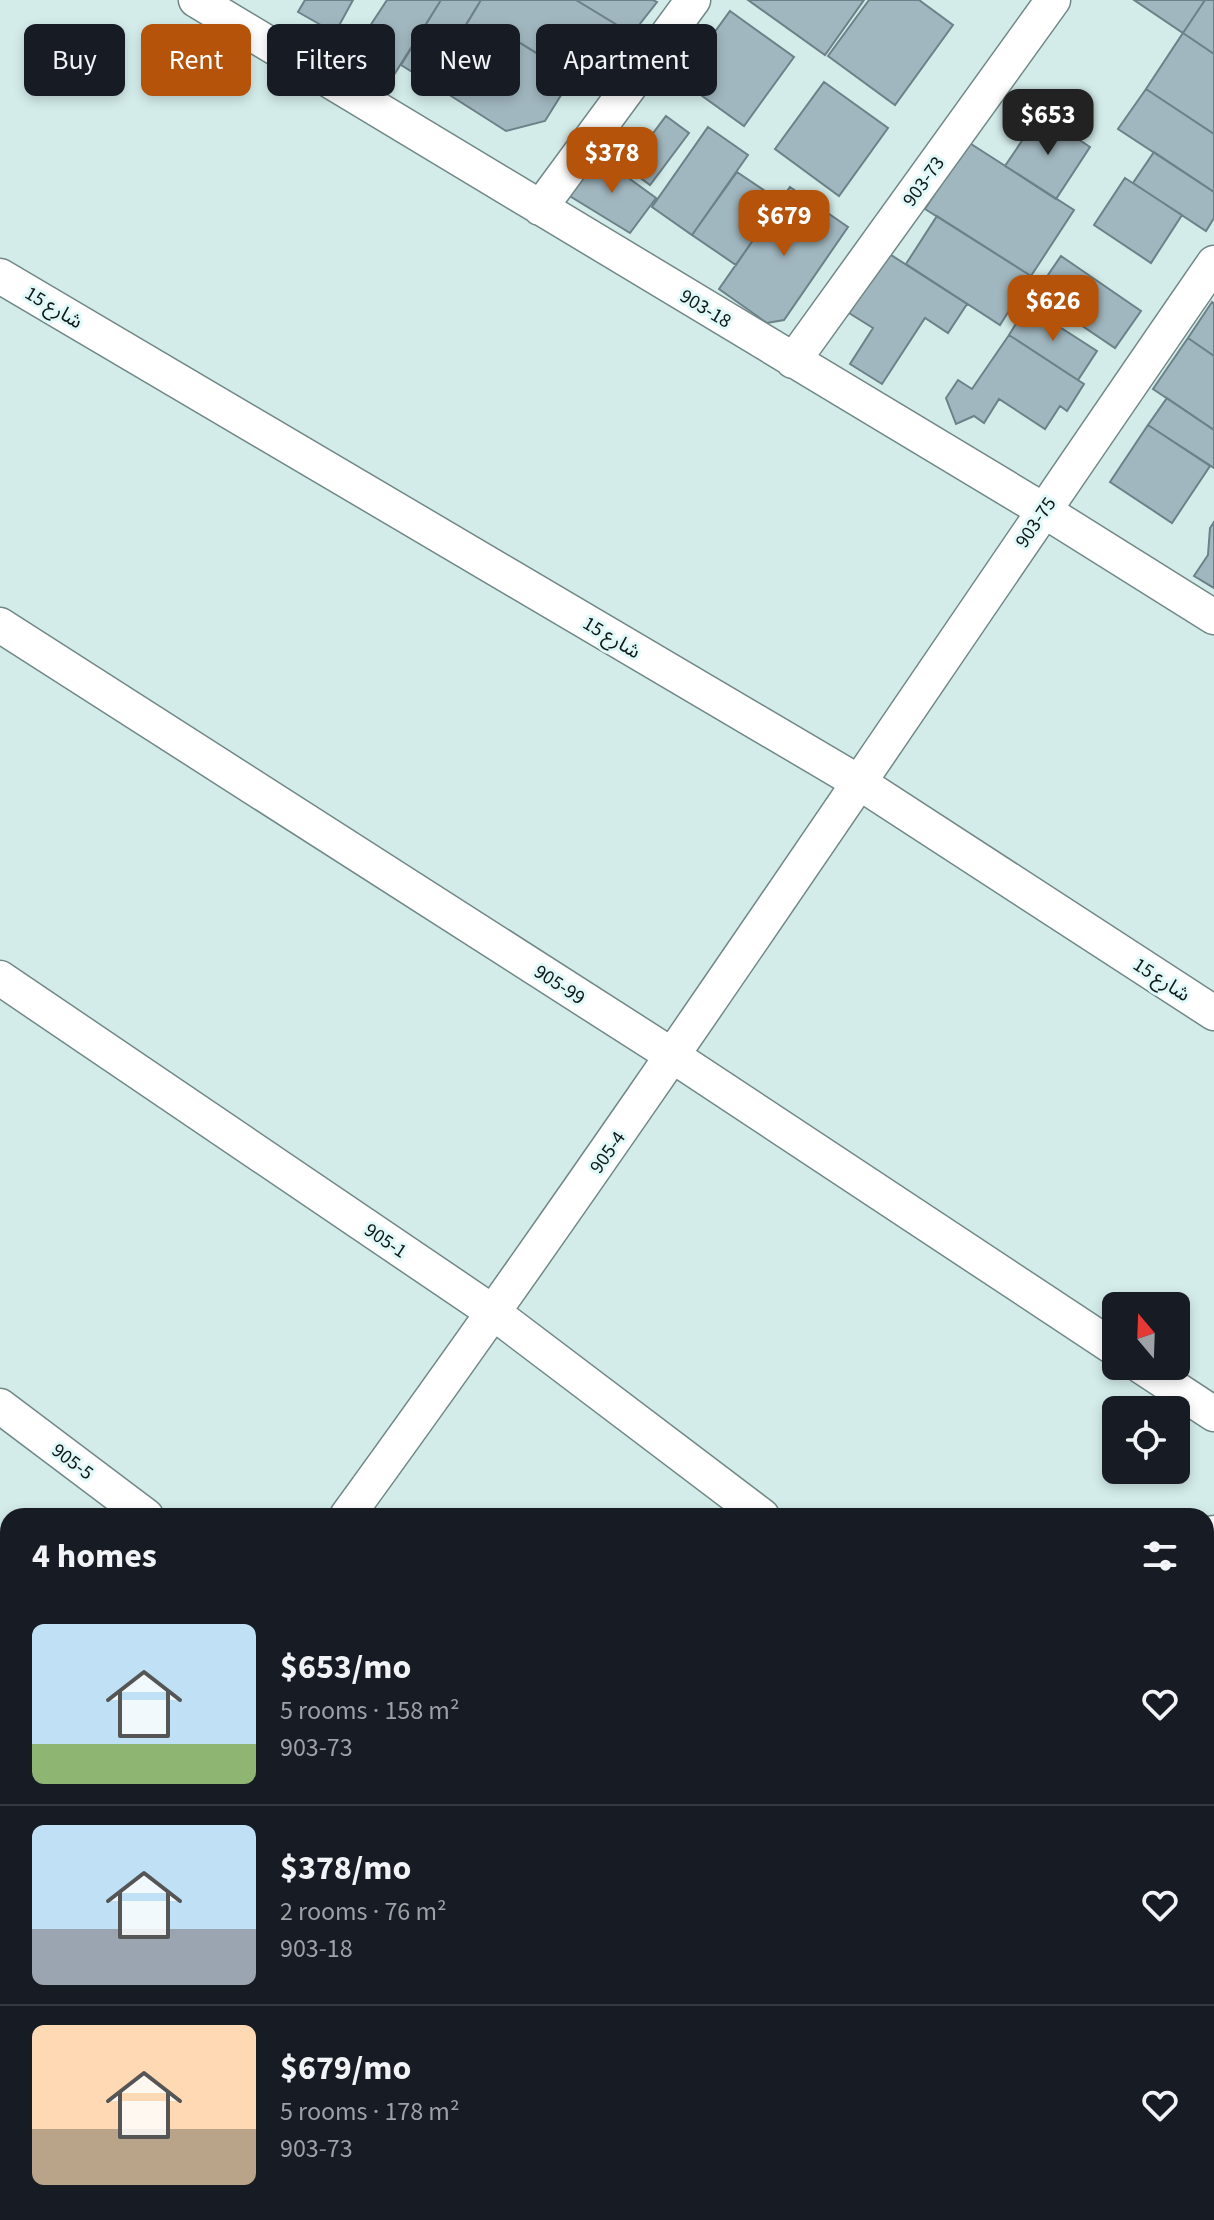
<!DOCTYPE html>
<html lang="en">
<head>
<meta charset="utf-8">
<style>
  :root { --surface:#171b24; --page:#20242c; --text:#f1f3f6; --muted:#9ea1a6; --line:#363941; --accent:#b45309 }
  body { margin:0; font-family:"Source Sans 3","Noto Sans Arabic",sans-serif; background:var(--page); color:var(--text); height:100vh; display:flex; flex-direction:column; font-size:30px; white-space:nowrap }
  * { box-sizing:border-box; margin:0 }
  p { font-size:26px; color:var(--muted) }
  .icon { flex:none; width:44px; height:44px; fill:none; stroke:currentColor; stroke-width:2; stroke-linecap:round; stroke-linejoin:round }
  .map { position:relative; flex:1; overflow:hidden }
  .sheet { position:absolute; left:0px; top:1508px; width:1214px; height:712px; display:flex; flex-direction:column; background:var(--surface); border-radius:24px 24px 0 0; box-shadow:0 4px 12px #0003 }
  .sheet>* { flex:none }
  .top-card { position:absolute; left:24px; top:24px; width:800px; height:72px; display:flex; gap:16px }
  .needle { width:52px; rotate:341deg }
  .fabs { position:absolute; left:1102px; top:1292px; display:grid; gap:16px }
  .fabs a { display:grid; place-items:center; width:88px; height:88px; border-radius:12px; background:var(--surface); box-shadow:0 4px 12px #0003; font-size:40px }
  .price { position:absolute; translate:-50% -68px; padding:0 18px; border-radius:16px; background:var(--accent); color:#fff; font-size:26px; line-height:52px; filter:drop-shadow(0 2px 4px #0008) }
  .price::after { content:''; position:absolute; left:50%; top:48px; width:24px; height:18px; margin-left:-12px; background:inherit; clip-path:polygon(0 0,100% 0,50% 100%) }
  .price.active { background:#222; color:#fff }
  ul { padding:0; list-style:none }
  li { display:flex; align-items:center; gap:24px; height:200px; padding:0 32px }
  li+li { border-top:2px solid var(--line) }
  li span { display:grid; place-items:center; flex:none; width:224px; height:160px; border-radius:12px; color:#555 }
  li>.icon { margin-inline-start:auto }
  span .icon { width:96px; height:96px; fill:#fffc; stroke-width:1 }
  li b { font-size:34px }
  h2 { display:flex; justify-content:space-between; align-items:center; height:96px; padding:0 32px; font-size:34px }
  .tag { padding:0 28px; border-radius:12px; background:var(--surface); box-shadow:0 4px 12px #0003; font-size:28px; line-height:72px }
  .tag.active { background:var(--accent); color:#fff }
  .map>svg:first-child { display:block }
</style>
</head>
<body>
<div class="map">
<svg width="1214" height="2220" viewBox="0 0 1214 2220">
  <rect width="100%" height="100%" fill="#d3ecea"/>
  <path fill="#a1b7bf" stroke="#6c8188" stroke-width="2" d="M305,0H353L335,33L298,12Z
    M387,0H441L392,78L353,52Z
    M441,0H481L430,83L401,65Z
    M481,0H576L632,34L597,90L504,33L484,66L453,47Z
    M576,0H653L657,2L632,34Z
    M748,0H864L825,55Z
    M869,0H919L953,25L895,105L828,56Z
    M1134,0H1205L1183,33Z
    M1205,0H1214V54L1183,33Z
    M730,11L794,57L744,126L680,80Z
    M504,33L573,76L545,121L506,131L448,94L471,58L484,66Z
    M1183,33L1214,54V134L1146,89Z
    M824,82L888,128L839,196L775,149Z
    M1146,89L1214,134V192L1118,129Z
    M1040,114L1090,147L1056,199L1005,166Z
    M666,116L689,133L650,185L627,168Z
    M708,127L748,155L692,235L652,207Z
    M968,142L1074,210L1031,276L925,209Z
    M1154,152L1214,192V218L1206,231L1133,183Z
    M597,155L656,198L630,233L568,195Z
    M737,172L780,201L736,265L692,235Z
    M1125,178L1182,215L1151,263L1094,225Z
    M790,187L848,227L784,320L767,323L719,289Z
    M937,216L1031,276L1000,325L906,264Z
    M888,253L967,304L948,333L925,318L882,384L850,364L873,328L849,313Z
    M1061,256L1141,311L1115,348L1035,294Z
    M1212,302L1214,304V356L1188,338Z
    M1027,306L1097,351L1078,380L1009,335Z
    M1009,335L1084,384L1067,411L1060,406L1045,429L999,399L984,423L974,416L956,424L946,398L958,380L972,389Z
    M1188,338L1214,356V430L1153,389Z
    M1167,398L1214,430V468L1148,425Z
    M1148,425L1210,466L1172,523L1110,482Z
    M1214,522V588L1194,576L1208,555L1210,528Z"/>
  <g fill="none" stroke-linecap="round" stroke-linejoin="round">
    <g stroke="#728887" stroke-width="37">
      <path id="minor" d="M196,0L1043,510L1214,617
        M540,208L693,0
        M0,276L860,783L1214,1013
        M793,361L1053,0
        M0,625L673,1056L1116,1349
        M0,978L494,1313L762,1516
        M1141,1366L1214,1414
        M0,1406L146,1516
        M347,1516C646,1105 925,681 1214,263
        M0,1812L8,1818
        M1206,1821L1214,1830
        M1031,2212L1039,2220"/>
    </g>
    <g stroke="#728887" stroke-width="47">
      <path id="primary" d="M1206,1546L1214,1538
        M1206,1654L1214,1646
        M513,2220L521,2212
        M632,2220L641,2212"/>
    </g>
    <use href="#minor" stroke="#fff" stroke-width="34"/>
    <use href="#primary" stroke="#fff" stroke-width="44"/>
  </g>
  <g text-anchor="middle" stroke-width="6" stroke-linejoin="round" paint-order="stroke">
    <g font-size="20" fill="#0f1818" stroke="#e0f9f8">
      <text transform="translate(923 181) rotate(-54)" y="7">903-73</text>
      <text transform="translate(54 307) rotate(31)" y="7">شارع 15</text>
      <text transform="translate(706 308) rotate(31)" y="7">903-18</text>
      <text transform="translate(1035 522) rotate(-56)" y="7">903-75</text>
      <text transform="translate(612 637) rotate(31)" y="7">شارع 15</text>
      <text transform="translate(1162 979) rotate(33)" y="7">شارع 15</text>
      <text transform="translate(560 984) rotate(33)" y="7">905-99</text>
      <text transform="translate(607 1152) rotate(-55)" y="7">905-4</text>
      <text transform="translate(386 1240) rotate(34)" y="7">905-1</text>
      <text transform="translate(73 1461) rotate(37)" y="7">905-5</text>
    </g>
  </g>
</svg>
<div class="fabs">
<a><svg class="needle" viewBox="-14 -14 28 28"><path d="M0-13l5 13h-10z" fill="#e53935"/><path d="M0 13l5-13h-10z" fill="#9ea1a6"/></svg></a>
<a><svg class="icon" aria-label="locate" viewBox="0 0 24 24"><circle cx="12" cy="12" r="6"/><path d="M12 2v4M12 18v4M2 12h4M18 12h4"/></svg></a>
</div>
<b class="price active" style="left:1048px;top:157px">$653</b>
<b class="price" style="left:612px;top:195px">$378</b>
<b class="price" style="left:784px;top:258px">$679</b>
<b class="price" style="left:1053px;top:343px">$626</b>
<div class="top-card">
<a class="tag">Buy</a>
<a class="tag active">Rent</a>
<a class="tag">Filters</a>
<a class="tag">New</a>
<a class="tag">Apartment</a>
</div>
<section class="sheet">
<h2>4 homes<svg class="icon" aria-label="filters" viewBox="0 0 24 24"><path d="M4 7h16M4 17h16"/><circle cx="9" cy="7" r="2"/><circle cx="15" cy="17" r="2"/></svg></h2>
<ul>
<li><span style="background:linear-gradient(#bfe0f5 75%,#8fb573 0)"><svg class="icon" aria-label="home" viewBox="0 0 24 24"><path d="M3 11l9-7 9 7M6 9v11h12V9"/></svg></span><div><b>$653/mo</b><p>5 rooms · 158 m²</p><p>903-73</p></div><svg class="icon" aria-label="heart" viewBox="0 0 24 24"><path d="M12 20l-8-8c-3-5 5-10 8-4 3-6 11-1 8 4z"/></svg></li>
<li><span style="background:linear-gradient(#bfe0f5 65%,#9aa5b1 0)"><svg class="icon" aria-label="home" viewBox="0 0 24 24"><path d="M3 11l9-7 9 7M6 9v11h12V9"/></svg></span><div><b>$378/mo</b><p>2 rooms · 76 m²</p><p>903-18</p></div><svg class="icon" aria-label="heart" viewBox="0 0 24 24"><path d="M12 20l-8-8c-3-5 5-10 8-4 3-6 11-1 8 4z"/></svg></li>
<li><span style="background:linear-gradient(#ffd9b3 65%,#b9a48a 0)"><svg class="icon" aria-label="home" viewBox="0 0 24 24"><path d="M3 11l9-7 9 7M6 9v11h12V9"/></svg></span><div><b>$679/mo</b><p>5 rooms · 178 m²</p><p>903-73</p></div><svg class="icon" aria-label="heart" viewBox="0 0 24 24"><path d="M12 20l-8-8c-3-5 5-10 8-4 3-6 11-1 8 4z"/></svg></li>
</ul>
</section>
</div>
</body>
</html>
